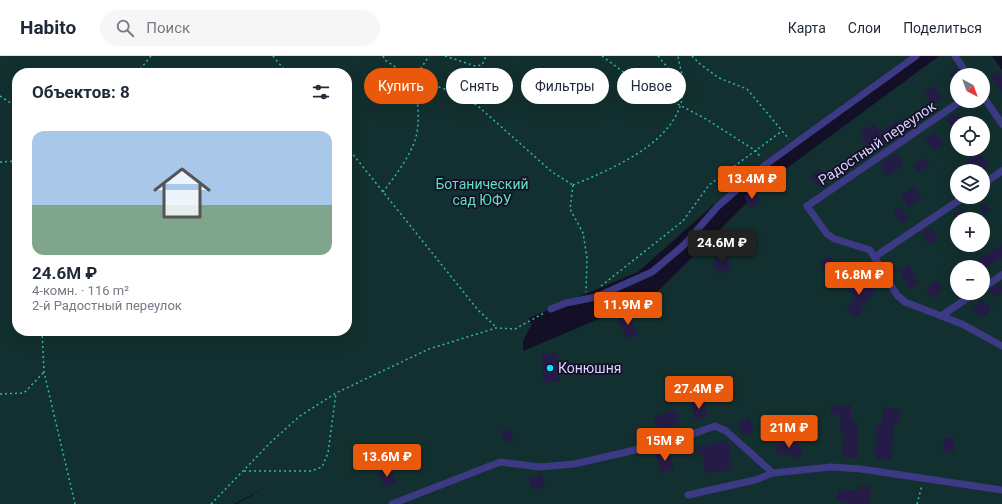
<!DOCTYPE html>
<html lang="ru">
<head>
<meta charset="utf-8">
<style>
  :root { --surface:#fff; --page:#f6f6f7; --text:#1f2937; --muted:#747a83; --line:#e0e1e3; --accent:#ea580c }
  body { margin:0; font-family:Roboto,sans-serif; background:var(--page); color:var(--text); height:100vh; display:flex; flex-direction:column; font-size:15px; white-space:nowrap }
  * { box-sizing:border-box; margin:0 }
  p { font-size:13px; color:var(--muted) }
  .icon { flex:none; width:22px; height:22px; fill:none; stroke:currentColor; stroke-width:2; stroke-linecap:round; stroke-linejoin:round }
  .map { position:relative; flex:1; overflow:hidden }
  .side { position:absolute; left:12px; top:12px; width:340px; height:268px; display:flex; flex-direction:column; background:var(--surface); border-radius:16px; box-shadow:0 4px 16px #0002 }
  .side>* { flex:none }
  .guide { position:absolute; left:364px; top:12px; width:380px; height:36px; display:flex; gap:8px }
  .needle { width:26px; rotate:139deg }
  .fabs { position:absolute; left:950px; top:12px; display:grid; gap:8px }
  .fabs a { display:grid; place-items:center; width:40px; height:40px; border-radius:50%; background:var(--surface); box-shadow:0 4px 16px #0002; font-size:20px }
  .price { position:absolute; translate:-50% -34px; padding:0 9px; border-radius:4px; background:var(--accent); color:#fff; font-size:13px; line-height:26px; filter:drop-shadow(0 1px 2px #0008) }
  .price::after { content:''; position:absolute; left:50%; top:24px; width:12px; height:9px; margin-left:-6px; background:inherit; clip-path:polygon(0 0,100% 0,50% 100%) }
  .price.active { background:#222; color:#fff }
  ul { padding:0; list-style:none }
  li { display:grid; align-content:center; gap:8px; height:212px; padding:0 20px }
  li span { display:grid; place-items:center; height:124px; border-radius:12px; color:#555 }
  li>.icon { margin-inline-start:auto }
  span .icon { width:72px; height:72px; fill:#fffc; stroke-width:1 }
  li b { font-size:17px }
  h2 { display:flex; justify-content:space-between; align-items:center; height:48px; padding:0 20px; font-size:17px }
  .pill { padding:0 14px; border-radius:18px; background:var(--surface); box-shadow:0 4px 16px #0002; font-size:14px; line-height:36px }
  .pill.active { background:var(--accent); color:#fff }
  header { display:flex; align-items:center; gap:24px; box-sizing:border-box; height:56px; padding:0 20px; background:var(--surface); border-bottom:1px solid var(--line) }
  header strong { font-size:19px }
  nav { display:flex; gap:22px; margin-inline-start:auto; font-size:14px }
  .search { width:280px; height:36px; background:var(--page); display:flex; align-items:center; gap:10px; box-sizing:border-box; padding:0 14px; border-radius:22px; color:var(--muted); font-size:15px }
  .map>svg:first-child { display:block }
</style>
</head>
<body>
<header>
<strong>Habito</strong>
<div class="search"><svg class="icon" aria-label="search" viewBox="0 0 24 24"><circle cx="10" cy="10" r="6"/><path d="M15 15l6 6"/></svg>Поиск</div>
<nav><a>Карта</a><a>Слои</a><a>Поделиться</a></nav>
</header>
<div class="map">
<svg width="1002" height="448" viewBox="0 0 1002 448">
  <rect width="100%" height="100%" fill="#130f26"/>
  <path fill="#12302f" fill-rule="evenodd" d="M0,0H910L756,111L638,216L529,262L530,267L532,268L523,285V295L653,240L768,126L939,0H992L1002,14V448H237L267,431L234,448H0ZM17,17H347V275H17ZM957,19H983V45H957ZM957,67H983V93H957ZM957,115H983V141H957ZM957,163H983V189H957ZM957,211H983V237H957Z"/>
  <path fill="#241b47" d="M957,13V29L949,18Z
    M1000,15L1002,19V37L991,21Z
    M934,30L942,43L932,49L924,36Z
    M955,57L962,65L957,67L953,72L946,64Z
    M901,63L909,75L894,83L892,80L869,93L859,76L875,68L879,76Z
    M936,76L944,88L934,95L925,83Z
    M980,96L989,111L982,115H955L968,107L967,104Z
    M897,97L904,110L886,120L880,108Z
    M925,102L929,109L917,116L913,110Z
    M819,113L827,123L818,130L810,120Z
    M915,131L922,143L908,151L901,139Z
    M755,135L761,147L750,152L744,140Z
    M986,147L990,155L985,159L980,151Z
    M900,151L909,163L902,168L893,156Z
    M962,152L969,163H956L953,158Z
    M931,171L938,183L929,188L922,176Z
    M1002,188V202L983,213L977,204Z
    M725,198L732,212L718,219L712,204Z
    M828,200L836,207L827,216L820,209Z
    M909,209L919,228L909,233L899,215Z
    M853,221L875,234L869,244H867L858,261L847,255L855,240L845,232Z
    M933,224L943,230L936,242L926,235Z
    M999,227L1002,231V236L995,241L989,234Z
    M980,244L991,251L983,262L972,255Z
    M629,258L638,278L627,283L618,263Z
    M556,297L559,325L544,327L542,298Z
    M703,344L708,360L696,364L690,348Z
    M831,349H851V366H857V383H859L857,402L842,400L844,376L840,375V359H831Z
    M884,351L901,354L899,368L893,367L892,404L876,403V370H881Z
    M674,353L680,367L660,376L653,362Z
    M749,362L754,375L742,379L738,366Z
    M509,372L514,384L505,388L501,375Z
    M944,382L955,383L954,396L943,395Z
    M728,384L733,414L705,417L703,399L699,400L697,391Z
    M796,386L803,395L794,403L790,398L777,399L775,389Z
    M669,395L674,413L661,417L655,399Z
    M390,413L396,427L385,432L379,417Z
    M541,418L546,430L536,434L532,433L528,423Z
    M860,430L871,431L870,448H845V446L836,444L838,433L859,435Z"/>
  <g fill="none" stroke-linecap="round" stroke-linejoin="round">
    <path stroke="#2fb8b0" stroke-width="1.5" stroke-dasharray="2 3" stroke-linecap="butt" d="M273,0L287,17
      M383,0L385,4L414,23L463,39L479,51L552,116L573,129
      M445,0L475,10L482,9L486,0
      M602,0L638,27L706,63L756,95L761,102
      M658,0L673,18L683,25
      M692,0L700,8L719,22L747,33L789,83
      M137,17L151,0
      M0,40L17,51
      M347,91L478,254L496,271
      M0,106L17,105
      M573,129C616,111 689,82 683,24C682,16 679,8 678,0
      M573,129L570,153L583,177L587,202L586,236
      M383,136C395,120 414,96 417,76C420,59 417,41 414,23L429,0
      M601,230L683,165L709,129L782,75
      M42,275L44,316L75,448
      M0,338L24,337L44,316
      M244,415H311L322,411L328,397L336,337
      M211,448L272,385L300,360L336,337L429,293L496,272L515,273L544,257
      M917,448L922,429"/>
    <path stroke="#3d3a85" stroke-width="7" d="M955,0L968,19
      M983,40L1002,68
      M961,45L807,150L827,178L835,183L870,194L897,239L905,246L962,268L1002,290
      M983,128L1002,115
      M876,200L964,141
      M983,232L1002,219
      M551,253L566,247L596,241L652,216L684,189L718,150L765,109L916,0
      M941,260L975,237
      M688,439L755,424L773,417L831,411L861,413L1002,434
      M392,448L500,406L540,411L574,408L670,386L715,370L726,375L773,417"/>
  </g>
  <circle fill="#00e5ff" stroke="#130f26" stroke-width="1.5" cx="550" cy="312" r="4"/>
  <g text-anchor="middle" stroke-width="3.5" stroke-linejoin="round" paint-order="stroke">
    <g font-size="14" fill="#d9d4ff" stroke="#130f26">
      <text transform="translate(877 87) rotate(-34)" y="5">Радостный переулок</text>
    </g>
    <g font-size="14" fill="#5fe0c0" stroke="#130f26">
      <text x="482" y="133">Ботанический<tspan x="482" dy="16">сад ЮФУ</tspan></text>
    </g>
    <g font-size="14" fill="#d9d4ff" stroke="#130f26" text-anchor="start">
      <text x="558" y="317">Конюшня</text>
    </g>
  </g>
</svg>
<div class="fabs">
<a><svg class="needle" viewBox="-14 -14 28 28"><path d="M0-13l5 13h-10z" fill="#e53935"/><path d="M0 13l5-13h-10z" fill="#747a83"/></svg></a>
<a><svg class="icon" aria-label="locate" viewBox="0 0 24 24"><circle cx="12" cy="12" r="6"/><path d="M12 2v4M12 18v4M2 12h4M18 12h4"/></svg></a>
<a><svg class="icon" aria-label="layers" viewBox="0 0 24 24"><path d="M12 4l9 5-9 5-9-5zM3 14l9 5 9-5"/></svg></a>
<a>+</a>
<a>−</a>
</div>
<b class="price" style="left:752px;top:144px">13.4M ₽</b>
<b class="price active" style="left:722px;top:208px">24.6M ₽</b>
<b class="price" style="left:859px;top:240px">16.8M ₽</b>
<b class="price" style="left:628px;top:270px">11.9M ₽</b>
<b class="price" style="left:699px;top:354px">27.4M ₽</b>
<b class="price" style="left:789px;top:393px">21M ₽</b>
<b class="price" style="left:665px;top:406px">15M ₽</b>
<b class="price" style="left:387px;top:422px">13.6M ₽</b>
<div class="guide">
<a class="pill active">Купить</a>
<a class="pill">Снять</a>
<a class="pill">Фильтры</a>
<a class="pill">Новое</a>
</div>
<section class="side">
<h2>Объектов: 8<svg class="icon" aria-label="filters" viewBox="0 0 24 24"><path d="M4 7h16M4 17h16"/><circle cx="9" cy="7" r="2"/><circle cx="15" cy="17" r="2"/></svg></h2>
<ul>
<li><span style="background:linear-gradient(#a9c7e8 60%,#7fa58c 0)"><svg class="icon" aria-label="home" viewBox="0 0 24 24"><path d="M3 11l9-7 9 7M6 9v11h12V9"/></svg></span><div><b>24.6M ₽</b><p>4-комн. · 116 m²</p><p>2-й Радостный переулок</p></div></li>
</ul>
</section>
</div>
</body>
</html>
